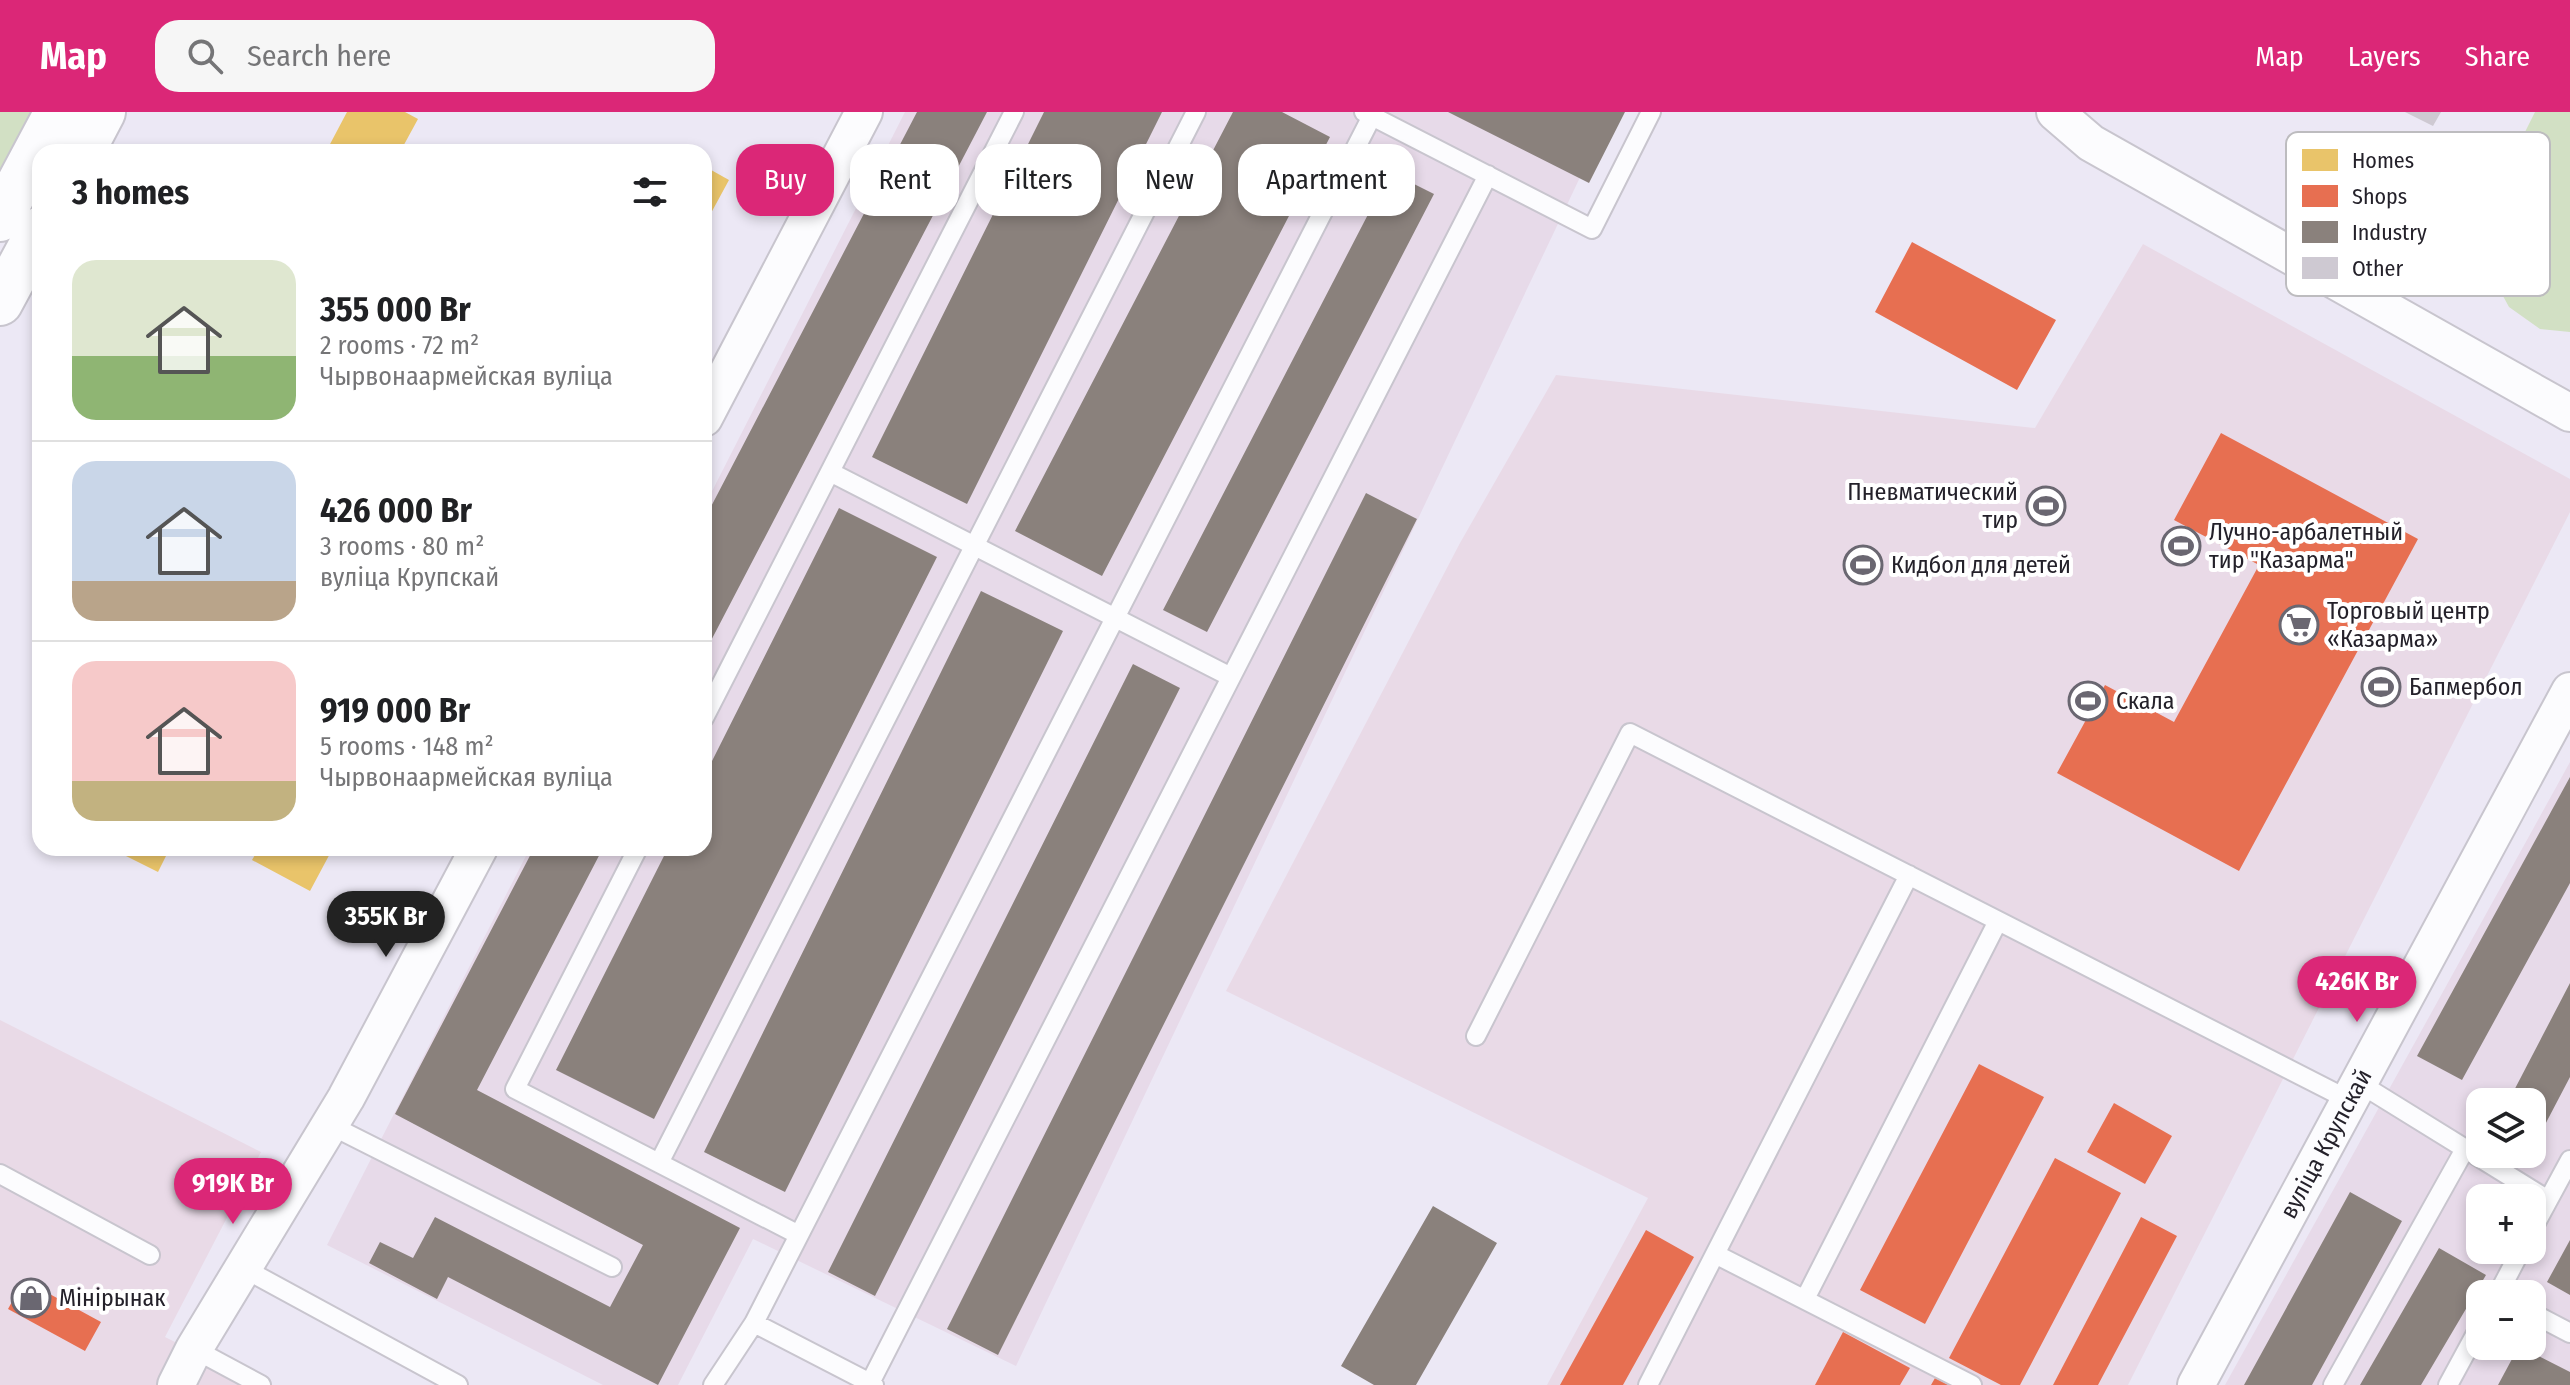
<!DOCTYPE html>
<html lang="en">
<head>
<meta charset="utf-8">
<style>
  :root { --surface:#fff; --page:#f6f6f6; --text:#202124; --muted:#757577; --line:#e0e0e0; --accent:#db2777 }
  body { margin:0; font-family:"Fira Sans Condensed",sans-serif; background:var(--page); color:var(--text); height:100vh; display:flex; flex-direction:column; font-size:30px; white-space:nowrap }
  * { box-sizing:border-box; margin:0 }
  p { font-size:26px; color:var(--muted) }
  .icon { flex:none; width:44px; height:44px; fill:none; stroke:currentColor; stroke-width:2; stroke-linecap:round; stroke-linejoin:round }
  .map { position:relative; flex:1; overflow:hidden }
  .details { position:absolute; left:32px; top:32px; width:680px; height:712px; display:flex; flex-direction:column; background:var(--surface); border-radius:24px; box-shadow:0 4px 12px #0003 }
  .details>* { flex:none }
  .banner { position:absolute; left:736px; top:32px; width:760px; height:72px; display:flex; gap:16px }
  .controls { position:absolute; left:2466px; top:976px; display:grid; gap:16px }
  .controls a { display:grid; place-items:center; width:80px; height:80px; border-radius:16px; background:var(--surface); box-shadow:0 4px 12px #0003; font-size:40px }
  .price { position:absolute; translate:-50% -68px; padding:0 18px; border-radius:28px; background:var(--accent); color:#fff; font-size:26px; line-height:52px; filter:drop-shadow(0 2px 4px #0008) }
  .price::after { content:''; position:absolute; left:50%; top:48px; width:24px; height:18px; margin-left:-12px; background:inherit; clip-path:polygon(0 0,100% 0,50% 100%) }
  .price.current { background:#222; color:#fff }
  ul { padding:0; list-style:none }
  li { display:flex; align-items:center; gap:24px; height:200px; padding:0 40px }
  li+li { border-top:2px solid var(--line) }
  li span { display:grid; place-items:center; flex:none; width:224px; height:160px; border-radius:24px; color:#555 }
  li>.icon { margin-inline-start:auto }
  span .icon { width:96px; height:96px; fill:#fffc; stroke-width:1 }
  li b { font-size:34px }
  h2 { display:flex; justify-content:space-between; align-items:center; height:96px; padding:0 40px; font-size:34px }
  .tag { padding:0 28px; border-radius:24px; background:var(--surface); box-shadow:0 4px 12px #0003; font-size:28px; line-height:72px }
  .tag.current { background:var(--accent); color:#fff }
  header { display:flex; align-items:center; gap:48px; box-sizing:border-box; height:112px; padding:0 40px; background:var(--accent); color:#fff }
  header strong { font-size:38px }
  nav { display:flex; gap:44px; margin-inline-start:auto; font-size:28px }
  .search { width:560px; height:72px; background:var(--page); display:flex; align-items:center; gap:20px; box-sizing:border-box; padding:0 28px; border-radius:24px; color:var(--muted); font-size:30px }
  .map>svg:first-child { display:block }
</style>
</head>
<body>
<header>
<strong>Map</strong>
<div class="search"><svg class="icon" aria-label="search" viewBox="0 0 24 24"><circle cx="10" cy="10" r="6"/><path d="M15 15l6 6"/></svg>Search here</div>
<nav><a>Map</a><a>Layers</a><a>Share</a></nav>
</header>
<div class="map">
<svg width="2570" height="1273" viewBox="0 0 2570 1273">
  <rect width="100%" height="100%" fill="#ece8f5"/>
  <path fill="#e9dae7" d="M2143,132L2570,367V400L2128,1273H1547L1648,1086L1226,879L1460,431L1556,263L2035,316Z
    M0,908L261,1040L165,1225L261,1273H0Z"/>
  <path fill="#e7dae9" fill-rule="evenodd" d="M905,0H1611L1016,1254L753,1127L678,1273H603L327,1133L530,736H704V395Z
    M2570,650V1273H2225L2377,999ZM2480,990H2532V1042H2480ZM2480,1086H2532V1138H2480ZM2480,1182H2532V1234H2480Z"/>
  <path fill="#d2e0c4" d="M0,0H52L0,97Z
    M2535,0H2570V220L2540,217L2509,195L2486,153L2481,108Z"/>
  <path fill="#e9c46a" d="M347,0H405L418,7L400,40H340L329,34Z
    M704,54L729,68L704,114Z
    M110,736H170L158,760Z
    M259,736H333L310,779L252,748Z"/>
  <path fill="#e76f51" d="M1912,130L2056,208L2017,278L1875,200Z
    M2221,321L2418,427L2239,759L2057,661L2105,573L2174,610L2259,453L2174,408Z
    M1979,952L2044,985L1925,1212L1860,1178Z
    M2114,991L2172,1024L2145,1072L2087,1040Z
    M2055,1046L2121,1081L2020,1273H2001L1949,1246Z
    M2141,1105L2177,1124L2098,1273H2053Z
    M1646,1118L1694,1145L1623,1273H1560Z
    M24,1168L101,1210L85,1239L8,1197Z
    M1843,1220L1910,1256L1900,1273H1815Z
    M1935,1266L1949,1273H1931Z"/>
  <path fill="#8a817c" d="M917,0H987L704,542V408Z
    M1044,0H1162L967,392L872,345Z
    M1233,0H1282L1330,25L1102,464L1015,419Z
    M1448,0H1625L1589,71Z
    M1390,60L1434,82L1207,520L1163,498Z
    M1366,381L1417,407L998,1243L947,1217Z
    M839,396L937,445L654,1007L556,958L668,736H704V665Z
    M981,479L1063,519L785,1080L704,1040Z
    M1133,552L1180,576L875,1184L828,1160Z
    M2570,665V771L2462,968L2417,944Z
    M534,736H603L477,978L740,1116L658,1273L448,1165L437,1187L369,1151L380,1130L413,1146L435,1105L610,1195L643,1133L395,1002Z
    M2570,871V965L2537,1028L2532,1026V990H2508Z
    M2350,1080L2402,1109L2312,1273H2244Z
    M1433,1094L1497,1131L1416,1273H1374L1341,1254Z
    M2570,1128V1183L2547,1170Z
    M2439,1136L2486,1163L2421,1273H2360Z
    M2519,1234L2570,1260V1273H2498Z"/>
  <path fill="#cec9d2" d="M2405,0H2441L2433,14Z"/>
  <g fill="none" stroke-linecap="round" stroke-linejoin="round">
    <g stroke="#c8c5ce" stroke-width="22">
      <path id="service" d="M1364,0L1592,117L1651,0
        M830,360L1231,565
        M704,606L1014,0
        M638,736L515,977L799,1123
        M1476,924L1630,621L2349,988
        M2359,971L2548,1088
        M330,1013L612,1155
        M659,1051L1196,0
        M0,1062L150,1143
        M2532,1118L2570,1048
        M1715,1142L1972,1273
        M243,1156L458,1273
        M2498,1182L2521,1138
        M1805,1187L1998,809
        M2532,1201L2570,1221
        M754,1211L874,1273
        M194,1237L261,1273
        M870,1271L1488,63
        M713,1273L754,1211L1372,4
        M1648,1273L1909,763
        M2333,1273L2465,1037
        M2448,1273L2480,1214"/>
    </g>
    <g stroke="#c8c5ce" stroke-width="40">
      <g id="minor">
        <path d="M2055,0L2091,31L2570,301"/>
        <path d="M704,306L864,0"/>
        <path d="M176,1273L194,1237L346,986L479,736"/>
        <path id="s1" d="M2196,1273L2570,579"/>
      </g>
    </g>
    <g stroke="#c8c5ce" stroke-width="48">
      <path id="secondary" d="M82,40L103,0
        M0,107L57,0
        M0,191L40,117"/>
    </g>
    <use href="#service" stroke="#fcfcfe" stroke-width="18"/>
    <use href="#minor" stroke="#fcfcfe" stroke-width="36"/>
    <use href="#secondary" stroke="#fcfcfe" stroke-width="44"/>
  </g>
  <defs>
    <g id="stadium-ring" transform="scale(2)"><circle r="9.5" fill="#fff" stroke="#6a6771" stroke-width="1.5"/><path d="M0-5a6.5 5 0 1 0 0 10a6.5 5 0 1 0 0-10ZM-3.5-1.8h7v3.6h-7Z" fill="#6a6771"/></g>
    <g id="supermarket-ring" transform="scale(2)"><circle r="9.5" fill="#fff" stroke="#6a6771" stroke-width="1.5"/><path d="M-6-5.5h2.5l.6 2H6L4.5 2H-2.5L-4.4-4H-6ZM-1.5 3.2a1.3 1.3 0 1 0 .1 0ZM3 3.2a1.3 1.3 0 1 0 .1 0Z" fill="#6a6771"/></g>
    <g id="shop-ring" transform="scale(2)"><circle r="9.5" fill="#fff" stroke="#6a6771" stroke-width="1.5"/><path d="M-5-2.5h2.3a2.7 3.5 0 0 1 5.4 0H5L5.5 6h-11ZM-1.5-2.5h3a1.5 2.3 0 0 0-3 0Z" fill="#6a6771"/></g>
  </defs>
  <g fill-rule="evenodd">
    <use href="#stadium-ring" x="2046" y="394"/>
    <use href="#stadium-ring" x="2181" y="434"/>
    <use href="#stadium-ring" x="1863" y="453"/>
    <use href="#supermarket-ring" x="2299" y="513"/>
    <use href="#stadium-ring" x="2381" y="575"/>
    <use href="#stadium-ring" x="2088" y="589"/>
    <use href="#shop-ring" x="31" y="1186"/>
  </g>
  <g text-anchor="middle" stroke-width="8" stroke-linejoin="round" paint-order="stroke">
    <g font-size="24" fill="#24212a" stroke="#fff" text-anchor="start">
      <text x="2018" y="388" text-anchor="end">Пневматический<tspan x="2018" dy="28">тир</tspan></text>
      <text x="2209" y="428">Лучно-арбалетный<tspan x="2209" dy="28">тир "Казарма"</tspan></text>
      <text x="1891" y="461">Кидбол для детей</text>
      <text x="2327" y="507">Торговый центр<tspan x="2327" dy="28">«Казарма»</tspan></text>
      <text x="2409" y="583">Бапмербол</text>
      <text x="2116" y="597">Скала</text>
      <text x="59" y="1194">Мінірынак</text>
    </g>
    <g font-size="24" fill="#24212a" stroke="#fff">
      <text dy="8" stroke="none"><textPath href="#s1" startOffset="274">вуліца Крупскай</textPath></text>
    </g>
  </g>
  <rect x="2286" y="20" width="264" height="164" rx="12" fill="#fff" stroke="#bdbcbf" stroke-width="2"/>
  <rect x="2302" y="37" width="36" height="22" fill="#e9c46a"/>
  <rect x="2302" y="73" width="36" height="22" fill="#e76f51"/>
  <rect x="2302" y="109" width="36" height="22" fill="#8a817c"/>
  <rect x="2302" y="145" width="36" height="22" fill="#cec9d2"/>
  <g font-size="22" fill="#24212a">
    <text x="2352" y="56">Homes</text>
    <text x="2352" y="92">Shops</text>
    <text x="2352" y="128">Industry</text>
    <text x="2352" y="164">Other</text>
  </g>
</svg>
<div class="controls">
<a><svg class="icon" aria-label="layers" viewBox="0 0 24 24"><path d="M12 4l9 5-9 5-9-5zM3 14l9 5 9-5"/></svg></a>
<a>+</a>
<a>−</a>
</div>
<b class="price current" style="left:386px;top:847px">355K Br</b>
<b class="price" style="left:2357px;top:912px">426K Br</b>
<b class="price" style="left:233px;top:1114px">919K Br</b>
<div class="banner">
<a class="tag current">Buy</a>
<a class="tag">Rent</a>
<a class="tag">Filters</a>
<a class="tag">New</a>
<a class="tag">Apartment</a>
</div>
<section class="details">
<h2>3 homes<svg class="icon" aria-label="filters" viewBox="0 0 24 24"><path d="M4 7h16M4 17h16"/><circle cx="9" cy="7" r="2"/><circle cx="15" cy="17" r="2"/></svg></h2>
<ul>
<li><span style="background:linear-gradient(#dfe7d0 60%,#8fb573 0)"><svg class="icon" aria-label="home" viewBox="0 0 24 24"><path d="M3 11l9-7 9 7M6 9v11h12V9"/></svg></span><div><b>355 000 Br</b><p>2 rooms · 72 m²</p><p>Чырвонаармейская вуліца</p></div></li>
<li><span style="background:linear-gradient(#c9d6e8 75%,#b9a48a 0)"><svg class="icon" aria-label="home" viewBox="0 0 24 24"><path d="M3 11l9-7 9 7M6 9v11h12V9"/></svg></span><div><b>426 000 Br</b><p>3 rooms · 80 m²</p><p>вуліца Крупскай</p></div></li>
<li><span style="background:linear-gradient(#f6c9c9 75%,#c2b280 0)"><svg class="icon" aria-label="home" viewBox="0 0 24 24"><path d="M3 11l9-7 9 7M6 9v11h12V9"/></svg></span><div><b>919 000 Br</b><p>5 rooms · 148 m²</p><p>Чырвонаармейская вуліца</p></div></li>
</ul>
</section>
</div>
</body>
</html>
